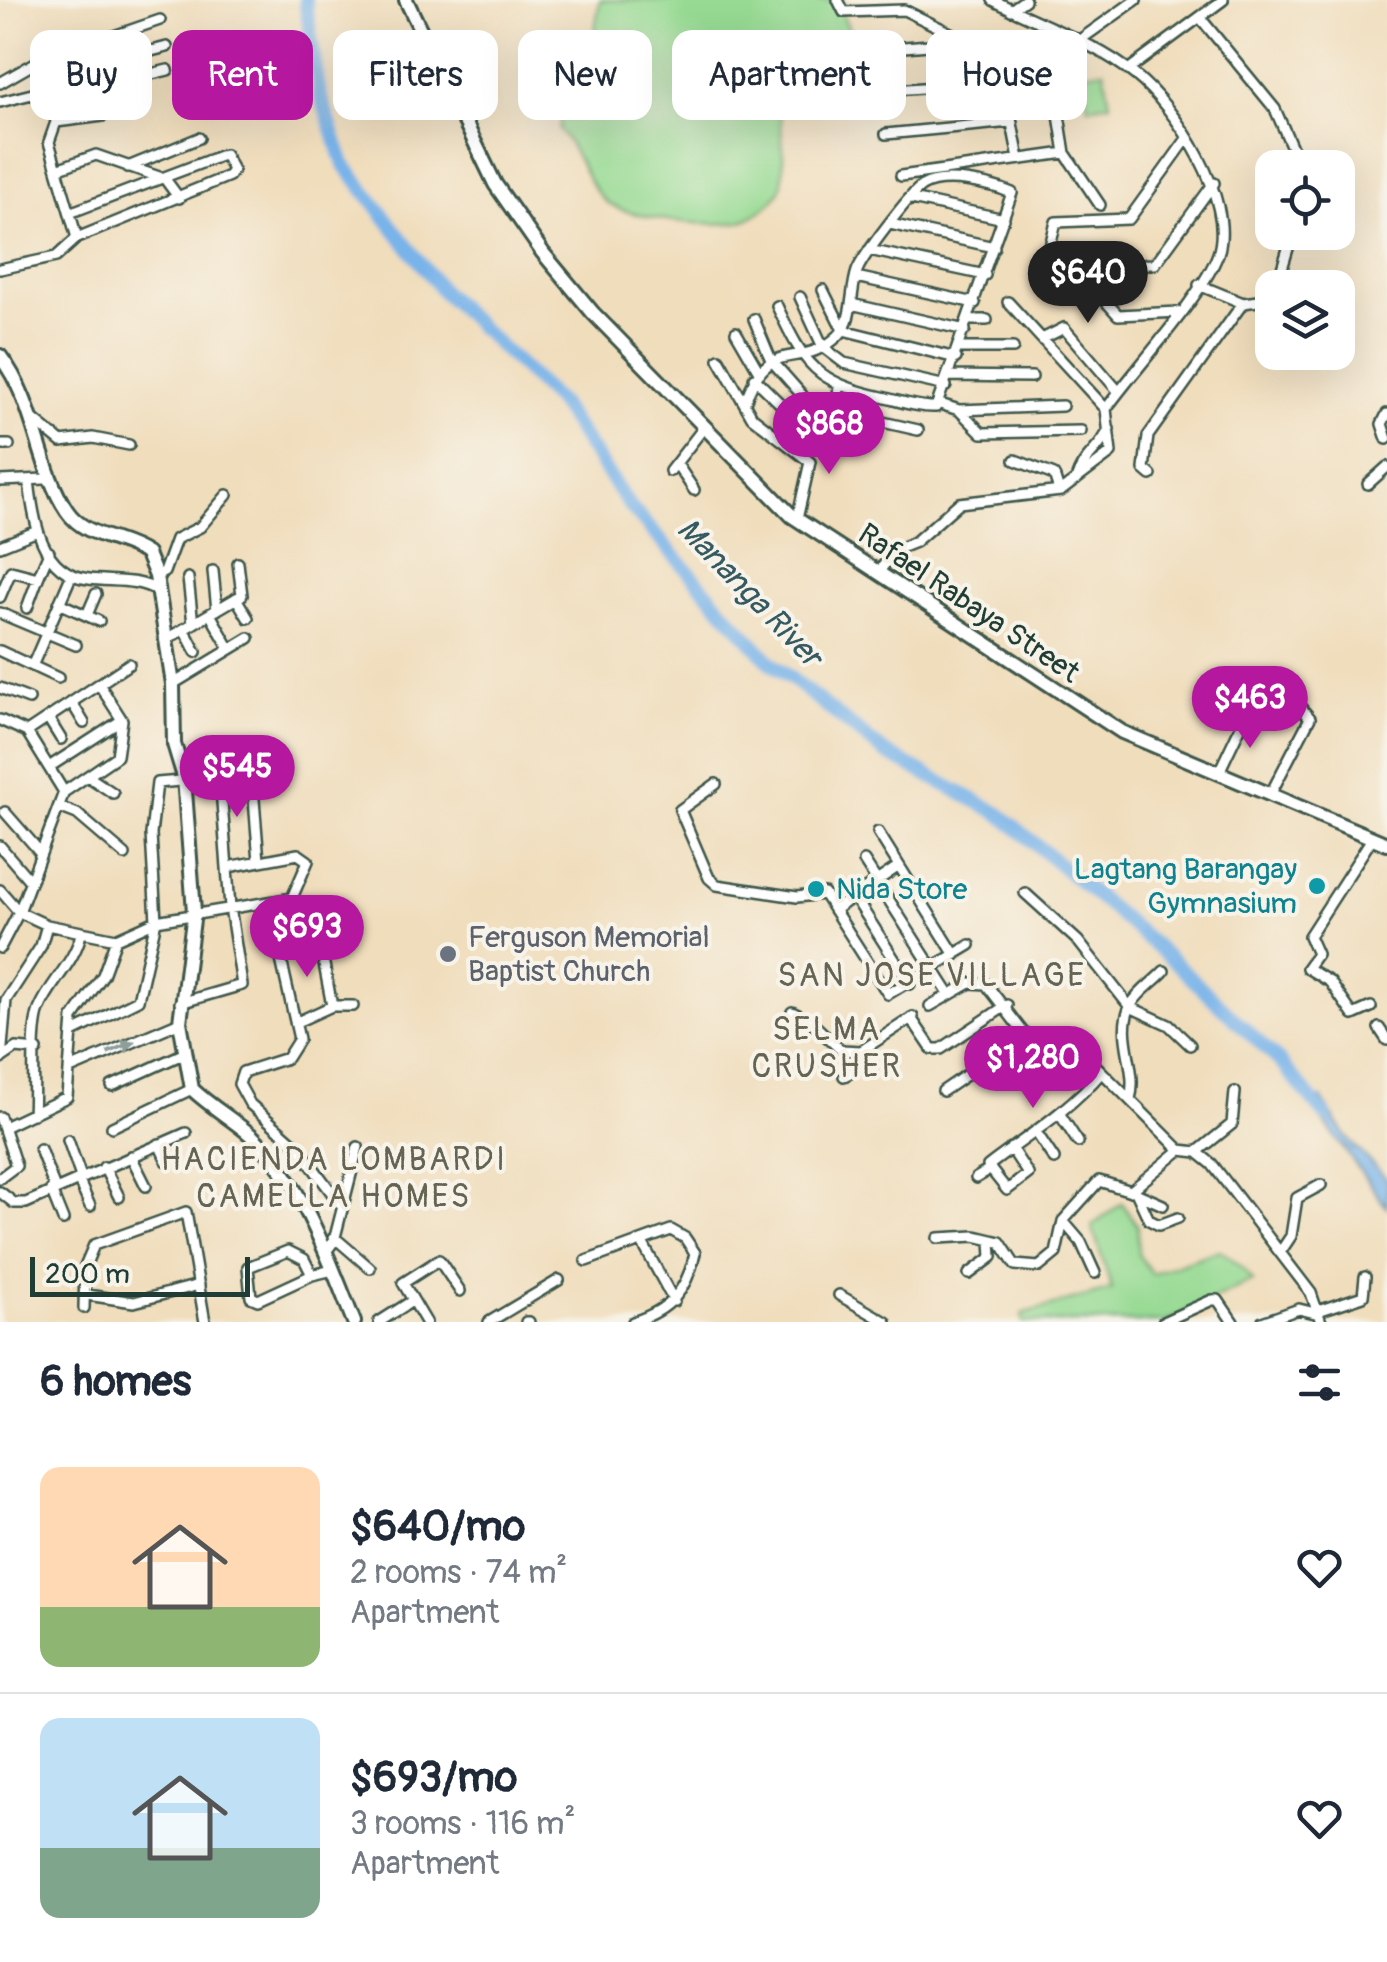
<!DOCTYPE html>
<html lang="en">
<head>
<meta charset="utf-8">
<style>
  :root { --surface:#fff; --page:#f2f2f3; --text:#1f2937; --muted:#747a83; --line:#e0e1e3; --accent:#b5179e }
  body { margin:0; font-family:Pangolin,sans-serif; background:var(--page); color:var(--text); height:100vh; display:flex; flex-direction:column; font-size:38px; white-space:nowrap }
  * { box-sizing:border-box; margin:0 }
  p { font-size:32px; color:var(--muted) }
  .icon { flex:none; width:55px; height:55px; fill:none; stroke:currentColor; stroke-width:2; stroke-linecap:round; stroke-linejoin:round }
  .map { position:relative; height:1322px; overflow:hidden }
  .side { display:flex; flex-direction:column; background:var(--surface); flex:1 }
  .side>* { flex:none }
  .hud { position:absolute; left:30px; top:30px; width:1328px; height:90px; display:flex; gap:20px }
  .tools { position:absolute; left:1255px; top:150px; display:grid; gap:20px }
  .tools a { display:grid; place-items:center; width:100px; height:100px; border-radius:20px; background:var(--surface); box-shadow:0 10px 40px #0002; font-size:50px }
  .scale { position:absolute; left:30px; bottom:25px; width:220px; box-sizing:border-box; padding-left:10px; border:5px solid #1f3d34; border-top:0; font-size:28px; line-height:35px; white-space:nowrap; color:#1f3d34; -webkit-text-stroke:8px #f7f3e8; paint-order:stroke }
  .price { position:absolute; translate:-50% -85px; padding:0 22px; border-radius:35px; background:var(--accent); color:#fff; font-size:32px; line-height:65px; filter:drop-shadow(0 2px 5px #0008) }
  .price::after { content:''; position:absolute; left:50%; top:60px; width:30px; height:22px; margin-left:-15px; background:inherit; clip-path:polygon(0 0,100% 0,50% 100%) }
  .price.active { background:#222; color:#fff }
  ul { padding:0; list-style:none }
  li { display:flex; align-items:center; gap:30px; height:250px; padding:0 40px }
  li+li { border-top:2px solid var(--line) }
  li span { display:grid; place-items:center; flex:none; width:280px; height:200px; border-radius:20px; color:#555 }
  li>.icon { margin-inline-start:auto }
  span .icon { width:120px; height:120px; fill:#fffc; stroke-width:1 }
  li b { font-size:42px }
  h2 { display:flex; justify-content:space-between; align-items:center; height:120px; padding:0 40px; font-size:42px }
  .pill { padding:0 35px; border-radius:20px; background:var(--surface); box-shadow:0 10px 40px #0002; font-size:35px; line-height:90px }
  .pill.active { background:var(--accent); color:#fff }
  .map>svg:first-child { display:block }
</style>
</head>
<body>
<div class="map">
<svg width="1387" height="1322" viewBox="0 0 1387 1322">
  <defs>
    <pattern id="water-ripples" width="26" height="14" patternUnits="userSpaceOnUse" patternTransform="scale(2.5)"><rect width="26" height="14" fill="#78b3e9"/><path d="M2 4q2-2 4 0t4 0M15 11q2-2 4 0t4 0" fill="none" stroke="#6293be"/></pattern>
  </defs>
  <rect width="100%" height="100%" fill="#f7f3e8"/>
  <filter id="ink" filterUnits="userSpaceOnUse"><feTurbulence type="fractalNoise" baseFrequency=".01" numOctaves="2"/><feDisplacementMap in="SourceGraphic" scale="20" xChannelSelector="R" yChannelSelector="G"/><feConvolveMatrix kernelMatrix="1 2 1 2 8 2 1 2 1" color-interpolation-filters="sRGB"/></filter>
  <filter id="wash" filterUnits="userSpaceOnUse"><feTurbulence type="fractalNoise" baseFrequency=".0048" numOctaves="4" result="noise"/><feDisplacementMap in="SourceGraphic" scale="40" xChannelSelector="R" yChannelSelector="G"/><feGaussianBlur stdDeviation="2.25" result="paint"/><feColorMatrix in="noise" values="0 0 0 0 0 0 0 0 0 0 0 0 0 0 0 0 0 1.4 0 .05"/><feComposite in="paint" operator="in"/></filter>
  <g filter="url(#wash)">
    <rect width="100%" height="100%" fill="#f0ddbc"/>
    <path fill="#96da93" stroke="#5a8c64" stroke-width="2.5" d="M600,0H837L849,30L851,60L796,89L778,91C779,113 788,173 780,190C775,202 757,215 745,220C721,230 623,219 604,200C584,180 578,151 559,130L565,91L591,52Z
      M1104,70L1110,103L1088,107L1083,73Z
      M1122,1203L1138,1226V1254L1152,1274L1220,1250L1244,1269L1252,1281L1165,1322H1023L1022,1314L1112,1289L1092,1226Z"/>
    <path fill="url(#water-ripples)" stroke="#4c788e" stroke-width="2.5" d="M1321,1098L1348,1139L1387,1179V1208L1312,1105Z"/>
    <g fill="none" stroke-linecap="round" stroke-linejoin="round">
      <path stroke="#78b3e9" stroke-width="14" d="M305,0L320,94L344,164L443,292L560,404L628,504L770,662L884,752L1000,814L1171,959L1280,1062L1326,1116"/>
    </g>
  </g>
  <g filter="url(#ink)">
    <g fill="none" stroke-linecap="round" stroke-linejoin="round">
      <g stroke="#3e5548" stroke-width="14">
        <path id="street" d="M838,0L844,12L904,10L999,57L1019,159
          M993,0C1038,24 1095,42 1135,75C1176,107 1236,201 1218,254C1204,294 1134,370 1106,409
          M1011,10L1025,0
          M1202,20L1275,109L1301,168
          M1045,27L1065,153L1100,205
          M1077,42L1136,0
          M89,45L120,59L124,82
          M866,50L967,42
          M120,59L167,47
          M1128,70L1223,0
          M0,83L35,63L160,20
          M866,92L1006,82
          M50,98L168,70
          M0,102L32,94L52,101L56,122L49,142L77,238L56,257L0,269
          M56,122L103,116
          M886,134L1011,122
          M1186,140L1129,219L1056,222L1045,266L1155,264L1214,183
          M128,167L199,138
          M57,169L96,155L165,179L179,198
          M901,176L1065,153
          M912,199L1004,219
          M72,212L220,156L225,155L233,170L229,176L77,238
          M890,224L994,247
          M869,250L985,275
          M1074,266L1118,315L1179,312
          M856,277L975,303
          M1199,285L1243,303L1258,301L1281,272L1293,232
          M823,290L843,330L956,358
          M800,297L823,347L844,363L946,386
          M851,304L965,330
          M754,319L771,360L802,395
          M969,320H987
          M736,332L758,370
          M1042,339L1064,328L1119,392
          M959,348H1013
          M719,359L752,417L810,462L797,519
          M949,376L1032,377
          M754,378L800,423
          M839,387L837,406L843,413L918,430
          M745,402C769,333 799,373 838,336C854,321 850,291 857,271C862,257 910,194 922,186C943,173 991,184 1012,193L936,407C919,408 899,401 882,397C816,382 805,366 777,306
          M940,404L959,410L1062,406
          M959,410L982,433L1081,431
          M1387,414L1382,424L1387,439
          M33,419L61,442L93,438L129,445
          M0,445H9
          M1015,460L1054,475L1059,491
          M676,463L694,490
          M670,471L705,426
          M1151,475L1144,469L1148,436L1243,303
          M29,480C33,518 40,574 89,579C113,582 137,578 158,591
          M1076,480C1082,457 1101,449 1109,429
          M0,481L45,479
          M1368,484L1387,467
          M0,546L35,532
          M213,571L217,610
          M878,573L895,550L915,542L959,503L1061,491L1111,453L1106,409L1008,302
          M156,576L164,572L176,539L200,527L227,495
          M188,578L193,624
          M0,597L11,571L38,578L49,552
          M236,598L248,618
          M59,603L99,621
          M27,608L38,578
          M0,613L76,645
          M210,614L230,649
          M87,615L96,594
          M184,629L196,652
          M165,640L242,595L238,563
          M0,651L58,678
          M33,664L69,581
          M173,684L249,638
          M0,688L29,699
          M72,703L84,723
          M48,718L61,739
          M0,720L27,732L64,792
          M27,732L129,664
          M49,767L122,720
          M1218,774L1248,711
          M89,777L113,793
          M716,784L680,810L709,878L717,885L797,897L824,894L888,994L970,945
          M1270,795L1310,718L1276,679
          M59,807L77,814L125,855
          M5,812L40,852
          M878,832L955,955
          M0,846L30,881
          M864,861L949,994
          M0,890L19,912L47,925L116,939L156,921L292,898L308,861L298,854L228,867
          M1025,893L1078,941L1130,1007L1169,1025L1190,1045
          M854,896L910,984
          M834,910L899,866
          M0,948L19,912L64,792L117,756L122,720L99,684
          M180,1003L242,985L230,907L220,776
          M332,1006L323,959L304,941H282L278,946L299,1039L287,1058L243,1072L239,1084L250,1104L297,1146L341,1205
          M930,1006L970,983L986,984L1043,1058L1095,1065L1180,1150L1197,1152L1212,1164L1311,1293L1321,1322
          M1371,1007L1353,1015L1330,982L1307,968L1317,954L1309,936L1373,837
          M792,1012L809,1020L841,1050L861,1051L913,1017
          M911,1018L932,1049H941L1007,1005
          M297,1022L332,1006H353
          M1379,1028L1387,1040
          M73,1032L138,1000L156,921L151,834L157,783L252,775L259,861
          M0,1059L16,1048L37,1050
          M1,1059L6,1000L41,946L47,925
          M70,1069L180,1022
          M844,1076L858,1069L861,1051
          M112,1086L185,1053
          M943,1091L1026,1034
          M1130,1099C1139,1069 1115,1035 1131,1005C1138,992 1154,982 1164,971
          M33,1114C35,1088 31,1030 39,1010C50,982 74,964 81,934
          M1061,1116L1078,1142
          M0,1117L16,1166L0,1178
          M4,1127L67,1097L73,1018L103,975L116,939
          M112,1127L192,1089
          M1036,1132L1054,1159
          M68,1140L81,1177
          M159,1144L167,1161
          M1011,1148L1028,1174L1007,1190L988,1166C1029,1135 1068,1111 1102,1072
          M40,1149L55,1189
          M1197,1152L1232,1124L1235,1092
          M131,1156L146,1186
          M104,1167L119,1197
          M976,1178L991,1169
          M78,1179L90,1206
          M51,1190L63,1220
          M0,1192L14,1203H26L186,1133
          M1137,1194L1149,1220L1159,1225L1178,1218
          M1138,1194L1163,1205
          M1063,1221L1081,1242L1095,1273
          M334,1237L370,1268
          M938,1238L975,1236L1000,1242L1015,1265L1039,1267L1056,1253L1063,1221L1099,1181L1131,1191L1180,1150
          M643,1244L674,1301
          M1281,1251L1291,1236L1297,1198L1321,1185
          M325,1253L334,1241L358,1147
          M586,1261L671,1230L685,1238L695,1253C687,1291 670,1310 633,1322
          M969,1274L992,1257L991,1241
          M312,1275L304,1259L288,1251L248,1267L251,1297L258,1300L312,1275L333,1270
          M87,1295L134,1302L199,1285
          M839,1295L886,1322
          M84,1308L85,1266L94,1245L186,1212L205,1322
          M1318,1311L1363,1296L1365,1277
          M379,1322L412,1301
          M426,1322L403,1283L439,1260L460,1291
          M489,1322L559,1280
          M526,1322H529
          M1163,1322L1212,1300H1218L1233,1322
          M1262,1322L1299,1309L1319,1314"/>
      </g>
      <g stroke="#3e5548" stroke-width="18">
        <path id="secondary" d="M406,0L495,184L543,253L593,313L792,516L1122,732L1387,844
          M0,356C37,404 37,467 67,511C85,538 123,537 147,554L156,576L173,684L174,744L184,777L194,912L180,1022L192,1089C211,1107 234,1120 253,1137C303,1184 329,1260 354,1322"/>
      </g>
      <use href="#street" stroke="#fff" stroke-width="9"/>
      <use href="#secondary" stroke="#fff" stroke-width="12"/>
    </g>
    <defs><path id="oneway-solid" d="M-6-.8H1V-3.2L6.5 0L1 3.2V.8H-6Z" transform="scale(2.5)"/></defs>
    <use fill="#8f9e9a" href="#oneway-solid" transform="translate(121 1047) rotate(-23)"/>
  </g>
  <g fill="#0f9aa8" stroke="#f7f3e8" stroke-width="4">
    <circle cx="1317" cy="886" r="10"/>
    <circle cx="816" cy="889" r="10"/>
  </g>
  <circle fill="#6b7280" stroke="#f7f3e8" stroke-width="4" cx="448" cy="954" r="10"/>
  <g text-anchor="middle" stroke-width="8" stroke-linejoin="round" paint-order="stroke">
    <g font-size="30" fill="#1f3d34" stroke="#f7f3e8">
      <text transform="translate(969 603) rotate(34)" y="10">Rafael Rabaya Street</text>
    </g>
    <g font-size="30" fill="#0d838f" stroke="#f7f3e8" text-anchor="end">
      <text x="1297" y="879">Lagtang Barangay<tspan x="1297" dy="34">Gymnasium</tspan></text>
      <text x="836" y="899" text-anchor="start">Nida Store</text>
    </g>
    <g font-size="30" fill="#5b616d" stroke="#f7f3e8" text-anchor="start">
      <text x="468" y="947">Ferguson Memorial<tspan x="468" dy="34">Baptist Church</tspan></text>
    </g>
    <g font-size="32" font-style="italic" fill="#355a61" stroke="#f7f3e8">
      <text transform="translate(750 592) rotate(46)" y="11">Mananga River</text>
    </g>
    <g font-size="32" letter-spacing="2.5" fill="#656452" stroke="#f7f3e8">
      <text x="932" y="986">SAN JOSE VILLAGE</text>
      <text x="827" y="1040">SELMA<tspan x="827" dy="37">CRUSHER</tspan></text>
      <text x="334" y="1170">HACIENDA LOMBARDI<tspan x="334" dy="37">CAMELLA HOMES</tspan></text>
    </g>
  </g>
</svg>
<div class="tools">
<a><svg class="icon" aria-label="locate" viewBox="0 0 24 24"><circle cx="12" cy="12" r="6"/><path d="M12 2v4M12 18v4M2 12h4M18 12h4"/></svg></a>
<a><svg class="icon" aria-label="layers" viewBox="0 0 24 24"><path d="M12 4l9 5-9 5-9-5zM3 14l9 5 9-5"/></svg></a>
</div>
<div class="scale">200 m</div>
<b class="price active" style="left:1088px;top:326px">$640</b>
<b class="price" style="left:829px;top:477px">$868</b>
<b class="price" style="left:1250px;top:751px">$463</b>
<b class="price" style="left:237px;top:820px">$545</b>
<b class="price" style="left:307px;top:980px">$693</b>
<b class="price" style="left:1033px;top:1111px">$1,280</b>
<div class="hud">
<a class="pill">Buy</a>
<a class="pill active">Rent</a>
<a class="pill">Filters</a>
<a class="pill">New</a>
<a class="pill">Apartment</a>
<a class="pill">House</a>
</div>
</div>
<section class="side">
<h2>6 homes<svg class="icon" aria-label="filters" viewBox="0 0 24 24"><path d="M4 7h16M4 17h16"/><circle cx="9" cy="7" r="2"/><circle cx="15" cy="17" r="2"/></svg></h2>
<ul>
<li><span style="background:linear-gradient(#ffd9b3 70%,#8fb573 0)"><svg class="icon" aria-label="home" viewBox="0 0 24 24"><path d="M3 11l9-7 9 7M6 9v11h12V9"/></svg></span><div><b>$640/mo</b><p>2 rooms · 74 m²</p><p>Apartment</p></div><svg class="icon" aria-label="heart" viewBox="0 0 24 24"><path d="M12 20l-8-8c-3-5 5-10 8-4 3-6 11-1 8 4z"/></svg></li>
<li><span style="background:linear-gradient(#bfe0f5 65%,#7fa58c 0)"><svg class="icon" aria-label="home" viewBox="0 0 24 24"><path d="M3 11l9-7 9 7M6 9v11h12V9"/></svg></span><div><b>$693/mo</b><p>3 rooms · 116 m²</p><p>Apartment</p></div><svg class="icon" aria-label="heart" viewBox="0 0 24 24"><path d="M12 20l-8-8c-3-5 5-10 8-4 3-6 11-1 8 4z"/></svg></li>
</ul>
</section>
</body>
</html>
